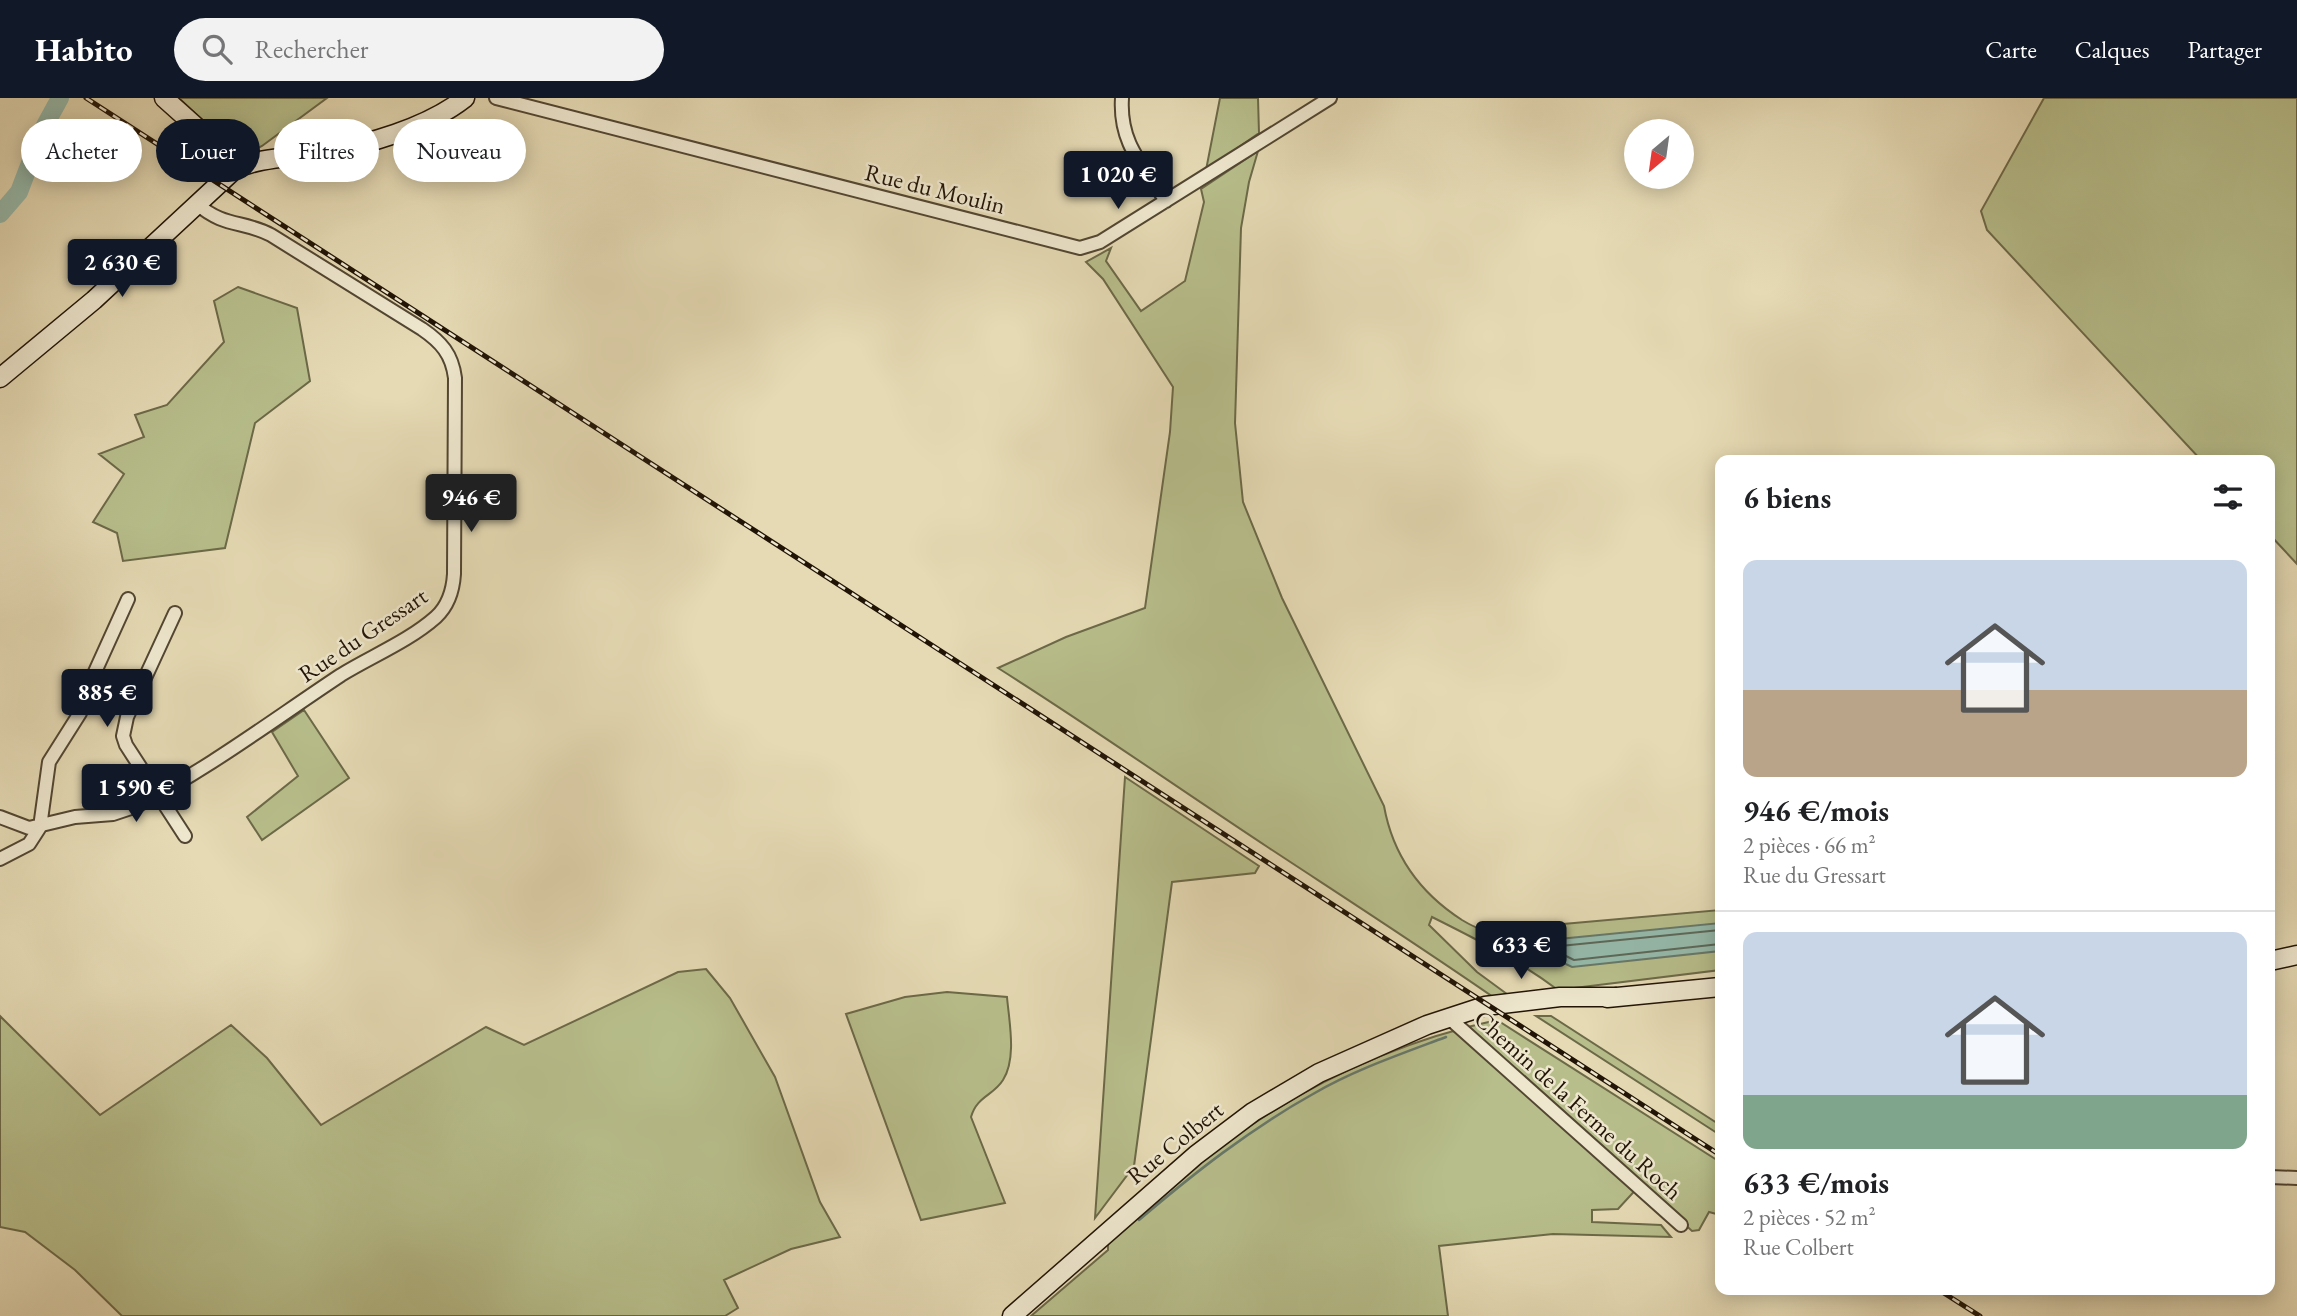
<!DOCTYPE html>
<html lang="fr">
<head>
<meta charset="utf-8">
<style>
  :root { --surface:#fff; --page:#f2f2f2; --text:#202124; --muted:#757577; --line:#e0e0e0; --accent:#111827 }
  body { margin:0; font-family:"EB Garamond",serif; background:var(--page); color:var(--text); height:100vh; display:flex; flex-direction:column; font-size:26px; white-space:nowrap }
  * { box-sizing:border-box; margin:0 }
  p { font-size:23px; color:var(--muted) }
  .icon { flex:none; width:38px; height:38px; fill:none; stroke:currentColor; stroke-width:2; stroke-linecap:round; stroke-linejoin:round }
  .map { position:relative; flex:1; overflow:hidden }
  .sheet { position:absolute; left:1715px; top:357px; width:560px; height:840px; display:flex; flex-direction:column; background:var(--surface); border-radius:14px; box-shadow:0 4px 18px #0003 }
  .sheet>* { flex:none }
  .guide { position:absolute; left:21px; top:21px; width:665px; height:63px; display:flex; gap:14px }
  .needle { width:46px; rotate:209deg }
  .buttons { position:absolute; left:1624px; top:21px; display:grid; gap:14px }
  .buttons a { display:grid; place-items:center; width:70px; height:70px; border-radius:50%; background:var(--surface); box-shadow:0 4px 18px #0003; font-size:35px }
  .price { position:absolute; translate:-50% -60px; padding:0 16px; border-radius:7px; background:var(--accent); color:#fff; font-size:23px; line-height:46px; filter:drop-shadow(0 2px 4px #0008) }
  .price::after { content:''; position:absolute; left:50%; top:42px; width:21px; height:16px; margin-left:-10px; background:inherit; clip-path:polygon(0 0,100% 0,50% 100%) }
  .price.current { background:#222; color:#fff }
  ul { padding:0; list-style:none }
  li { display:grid; align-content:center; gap:14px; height:371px; padding:0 28px }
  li+li { border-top:2px solid var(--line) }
  li span { display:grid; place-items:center; height:217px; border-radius:14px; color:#555 }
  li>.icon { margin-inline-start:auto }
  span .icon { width:126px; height:126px; fill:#fffc; stroke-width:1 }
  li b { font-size:30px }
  h2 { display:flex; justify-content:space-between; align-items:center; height:84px; padding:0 28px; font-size:30px }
  .chip { padding:0 24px; border-radius:32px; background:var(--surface); box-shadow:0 4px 18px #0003; font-size:24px; line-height:63px }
  .chip.current { background:var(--accent); color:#fff }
  header { display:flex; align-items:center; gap:42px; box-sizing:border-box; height:98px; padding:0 35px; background:var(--accent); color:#fff }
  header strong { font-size:33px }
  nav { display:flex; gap:38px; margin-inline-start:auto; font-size:24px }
  .search { width:490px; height:63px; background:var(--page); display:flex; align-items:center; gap:18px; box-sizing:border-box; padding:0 24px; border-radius:38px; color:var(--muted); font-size:26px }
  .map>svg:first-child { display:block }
</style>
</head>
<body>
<header>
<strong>Habito</strong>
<div class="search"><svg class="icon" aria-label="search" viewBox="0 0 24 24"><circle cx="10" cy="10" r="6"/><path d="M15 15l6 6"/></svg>Rechercher</div>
<nav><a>Carte</a><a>Calques</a><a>Partager</a></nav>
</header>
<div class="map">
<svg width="2297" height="1218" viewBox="0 0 2297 1218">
  <rect width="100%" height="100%" fill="#e5dab4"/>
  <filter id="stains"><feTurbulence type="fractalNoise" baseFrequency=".00286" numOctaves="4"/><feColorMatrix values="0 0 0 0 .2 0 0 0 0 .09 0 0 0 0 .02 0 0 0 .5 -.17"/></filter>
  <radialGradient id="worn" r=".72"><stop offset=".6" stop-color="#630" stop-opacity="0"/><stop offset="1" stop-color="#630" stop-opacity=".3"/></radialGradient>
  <path fill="#b7be8b" stroke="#6c6948" stroke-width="2" d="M179,0H327L262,48L241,59Z
    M1220,0H1258L1259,35L1206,72Z
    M2044,0H2297V466L2270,437V362H2201L1987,132L1981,113Z
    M1258,53L1249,84L1241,130L1235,325L1243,404L1282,500L1384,708C1393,758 1420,795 1462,822C1480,833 1503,840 1522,849L1538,834L1563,826L1720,812V872L1558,892C1518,862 1476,841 1432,819L1429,827L1477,874L1511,899L1496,901C1421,849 1345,800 1269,750C1178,690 1090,628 998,570L1066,539L1145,510L1170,334L1173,289L1103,181L1086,164L1111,150L1106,163L1141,213L1185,183L1204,104L1201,91Z
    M238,189L297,210L310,283L255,325L225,450L123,463L117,435L93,424L124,376L99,356L144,339L135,317L167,307L224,244L214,203Z
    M304,612L349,680L262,742L247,719L298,678L272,634Z
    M1125,679L1259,768L1255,775L1172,784L1134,1068L1095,1120Z
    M706,871L730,900L775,979L820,1104L840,1139L791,1151L724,1182L738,1210L725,1218H122L75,1172L25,1134L0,1129V918L100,1017L231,927L267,960L321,1027L486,929L524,947L678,874Z
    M947,894L1007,899C1009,923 1017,960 1003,982C993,998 977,998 971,1019L1005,1105L921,1122L846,916L905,899Z
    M1536,918H1551L1720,1027V1037Z
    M1497,922L1720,1064V1117L1709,1114L1699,1132L1692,1133L1641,1086L1618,1111L1592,1112V1124L1661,1127L1671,1139L1553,1136L1439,1148L1448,1218H1031L1108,1152V1143C1147,1110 1185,1073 1227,1044C1308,985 1400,943 1497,922Z"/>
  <path fill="#96bbad" stroke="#67786a" stroke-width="2" d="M1720,825V853L1572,869L1555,861L1549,852L1552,845L1559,841Z"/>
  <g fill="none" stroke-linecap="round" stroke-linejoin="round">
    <path stroke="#5c685a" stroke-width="2" d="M1720,832L1560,848L1557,851L1560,855L1574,862L1720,846"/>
    <path stroke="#67786a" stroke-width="2.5" d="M1139,1122C1193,1076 1250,1031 1313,996C1354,972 1401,956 1446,939"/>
    <path stroke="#96bbad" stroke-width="18" d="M0,116L19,94L43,31L60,0"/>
    <g stroke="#524632" stroke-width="16">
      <path id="street" d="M496,0L1080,150L1100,144L1330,0
        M1122,0C1119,46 1143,67 1166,103
        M175,515L127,619L123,638L126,647L185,738
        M0,719L29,730L75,719L113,716L134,709C207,672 273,622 341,577C372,558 409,543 436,519C449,507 453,492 454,476L455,280C452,256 441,244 422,231L271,137C242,122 225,130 197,106
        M0,761L29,746L40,729L49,664L80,615L94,576L128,501
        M1448,919L1681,1127
        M2270,1079L2297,1080"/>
    </g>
    <g stroke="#211406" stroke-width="21">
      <path id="secondary" d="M164,0L241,69
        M0,280L94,202L234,72C259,59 291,60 319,55C366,47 427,30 465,0
        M2270,863L2297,857
        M1607,900L1720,889
        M1012,1218L1196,1057L1253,1014L1319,975L1427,927L1485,908L1560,899H1616"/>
    </g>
    <use href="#street" stroke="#eee7ce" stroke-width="12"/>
    <use href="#secondary" stroke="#eee7ce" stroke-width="18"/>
    <g stroke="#211406" stroke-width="5">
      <path id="rail" d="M86,0L1720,1057
        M1939,1192L1980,1218"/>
    </g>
    <use href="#rail" stroke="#eee7ce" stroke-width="2.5" stroke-dasharray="8" stroke-linecap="butt"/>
  </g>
  <g text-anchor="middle" stroke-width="5" stroke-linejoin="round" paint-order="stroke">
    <g font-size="24" fill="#211406" stroke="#eee7ce">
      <text transform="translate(935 91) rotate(14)" y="8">Rue du Moulin</text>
      <text transform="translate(363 537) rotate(-34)" y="8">Rue du Gressart</text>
      <text transform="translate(1578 1007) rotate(42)" y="8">Chemin de la Ferme du Roch</text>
      <text transform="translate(1175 1045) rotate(-39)" y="8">Rue Colbert</text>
    </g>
  </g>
  <rect width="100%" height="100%" filter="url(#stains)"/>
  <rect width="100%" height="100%" fill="url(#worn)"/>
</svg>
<div class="buttons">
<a><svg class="needle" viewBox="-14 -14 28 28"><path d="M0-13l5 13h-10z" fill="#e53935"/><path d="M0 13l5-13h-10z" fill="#757577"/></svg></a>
</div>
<b class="price" style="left:1118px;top:113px">1 020 €</b>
<b class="price" style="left:122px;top:201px">2 630 €</b>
<b class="price current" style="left:471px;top:436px">946 €</b>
<b class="price" style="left:107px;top:631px">885 €</b>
<b class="price" style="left:136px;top:726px">1 590 €</b>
<b class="price" style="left:1521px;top:883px">633 €</b>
<div class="guide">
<a class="chip">Acheter</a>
<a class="chip current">Louer</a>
<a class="chip">Filtres</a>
<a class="chip">Nouveau</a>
</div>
<section class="sheet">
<h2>6 biens<svg class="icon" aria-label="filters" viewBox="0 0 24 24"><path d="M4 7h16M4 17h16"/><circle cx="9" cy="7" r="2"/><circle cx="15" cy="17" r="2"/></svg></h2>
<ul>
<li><span style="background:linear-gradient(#c9d6e8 60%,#b9a48a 0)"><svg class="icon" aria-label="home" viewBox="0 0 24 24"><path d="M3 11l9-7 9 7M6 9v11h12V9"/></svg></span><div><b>946 €/mois</b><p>2 pièces · 66 m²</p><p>Rue du Gressart</p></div></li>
<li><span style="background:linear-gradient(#c9d6e8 75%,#7fa58c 0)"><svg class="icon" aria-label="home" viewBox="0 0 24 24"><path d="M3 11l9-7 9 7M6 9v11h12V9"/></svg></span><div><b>633 €/mois</b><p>2 pièces · 52 m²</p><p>Rue Colbert</p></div></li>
</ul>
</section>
</div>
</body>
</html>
